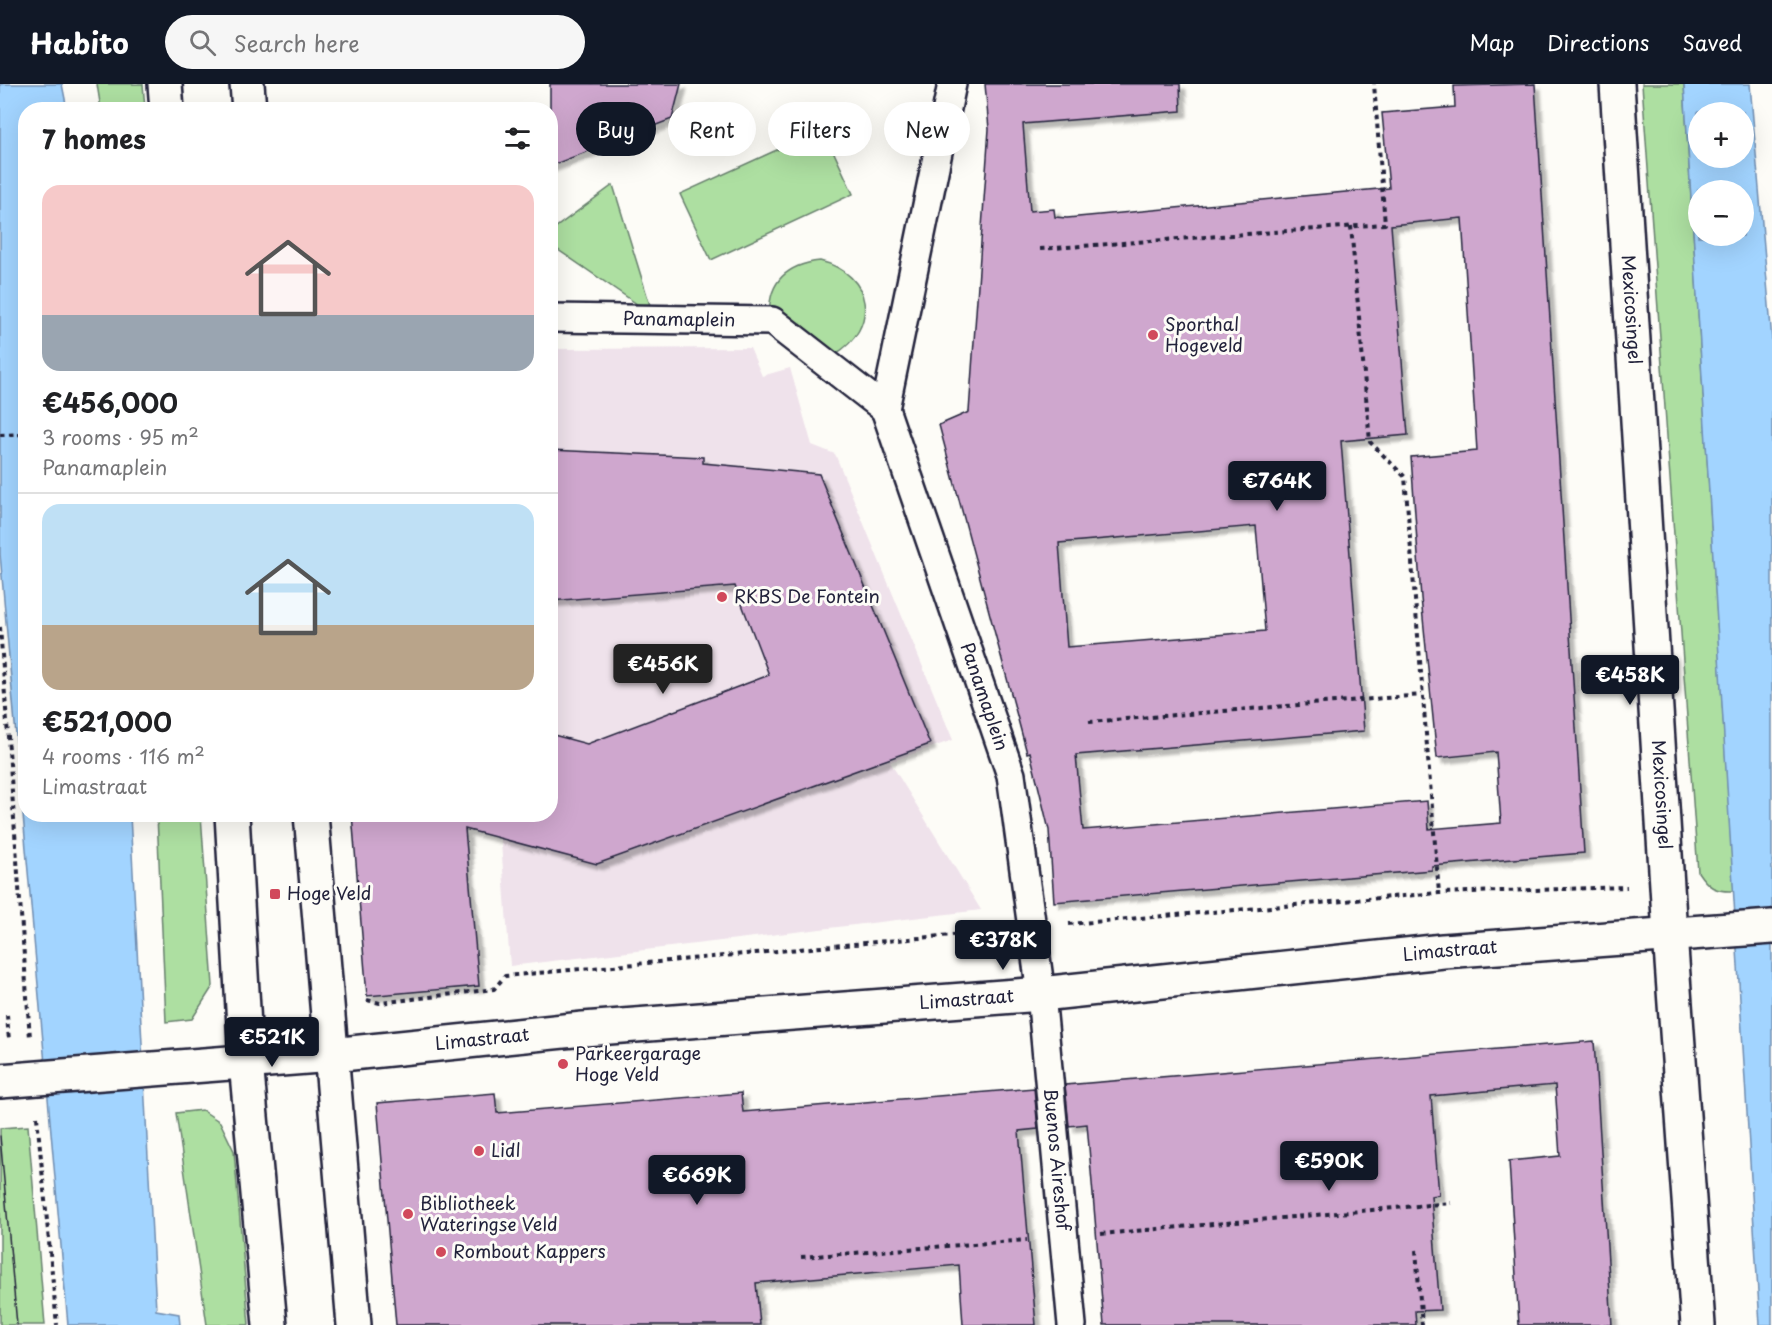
<!DOCTYPE html>
<html lang="en">
<head>
<meta charset="utf-8">
<style>
  :root { --surface:#fff; --page:#f6f6f6; --text:#202124; --muted:#757577; --line:#e0e0e0; --accent:#111827 }
  body { margin:0; font-family:"Playpen Sans",sans-serif; background:var(--page); color:var(--text); height:100vh; display:flex; flex-direction:column; font-size:22px; white-space:nowrap }
  * { box-sizing:border-box; margin:0 }
  p { font-size:20px; color:var(--muted) }
  .icon { flex:none; width:33px; height:33px; fill:none; stroke:currentColor; stroke-width:2; stroke-linecap:round; stroke-linejoin:round }
  .map { position:relative; flex:1; overflow:hidden }
  .sheet { position:absolute; left:18px; top:18px; width:540px; height:720px; display:flex; flex-direction:column; background:var(--surface); border-radius:24px; box-shadow:0 6px 24px #0002 }
  .sheet>* { flex:none }
  .top-card { position:absolute; left:576px; top:18px; width:570px; height:54px; display:flex; gap:12px }
  .buttons { position:absolute; left:1688px; top:18px; display:grid; gap:12px }
  .buttons a { display:grid; place-items:center; width:66px; height:66px; border-radius:50%; background:var(--surface); box-shadow:0 6px 24px #0002; font-size:30px }
  .price { position:absolute; translate:-50% -51px; padding:0 14px; border-radius:6px; background:var(--accent); color:#fff; font-size:20px; line-height:39px; filter:drop-shadow(0 2px 3px #0008) }
  .price::after { content:''; position:absolute; left:50%; top:36px; width:18px; height:14px; margin-left:-9px; background:inherit; clip-path:polygon(0 0,100% 0,50% 100%) }
  .price.current { background:#222; color:#fff }
  ul { padding:0; list-style:none }
  li { display:grid; align-content:center; gap:12px; height:318px; padding:0 24px }
  li+li { border-top:2px solid var(--line) }
  li span { display:grid; place-items:center; height:186px; border-radius:18px; color:#555 }
  li>.icon { margin-inline-start:auto }
  span .icon { width:108px; height:108px; fill:#fffc; stroke-width:1 }
  li b { font-size:26px }
  h2 { display:flex; justify-content:space-between; align-items:center; height:72px; padding:0 24px; font-size:26px }
  .pill { padding:0 21px; border-radius:27px; background:var(--surface); box-shadow:0 6px 24px #0002; font-size:21px; line-height:54px }
  .pill.current { background:var(--accent); color:#fff }
  header { display:flex; align-items:center; gap:36px; box-sizing:border-box; height:84px; padding:0 30px; background:var(--accent); color:#fff }
  header strong { font-size:28px }
  nav { display:flex; gap:33px; margin-inline-start:auto; font-size:21px }
  .search { width:420px; height:54px; background:var(--page); display:flex; align-items:center; gap:15px; box-sizing:border-box; padding:0 21px; border-radius:33px; color:var(--muted); font-size:22px }
  .map>svg:first-child { display:block }
</style>
</head>
<body>
<header>
<strong>Habito</strong>
<div class="search"><svg class="icon" aria-label="search" viewBox="0 0 24 24"><circle cx="10" cy="10" r="6"/><path d="M15 15l6 6"/></svg>Search here</div>
<nav><a>Map</a><a>Directions</a><a>Saved</a></nav>
</header>
<div class="map">
<svg width="1772" height="1241" viewBox="0 0 1772 1241">
  <defs>
    <filter id="shadow"><feDropShadow dx="5.5" dy="5.5" stdDeviation="1.5" flood-color="#0004"/></filter>
  </defs>
  <rect width="100%" height="100%" fill="#fdfcf7"/>
  <filter id="ink" filterUnits="userSpaceOnUse"><feTurbulence type="fractalNoise" baseFrequency=".0167" numOctaves="2"/><feDisplacementMap in="SourceGraphic" scale="12" xChannelSelector="R" yChannelSelector="G"/><feConvolveMatrix kernelMatrix="1 2 1 2 8 2 1 2 1" color-interpolation-filters="sRGB"/></filter>
  <g filter="url(#ink)">
    <path fill="#efe2eb" d="M750,264L762,292L790,284L812,361L835,370L953,656L890,678L981,826L510,882L499,731L550,730L551,265Z"/>
    <path fill="#addfa1" stroke="#68806e" stroke-width="1.5" d="M97,0H143L145,25H101Z
      M1642,0H1684L1734,807C1715,808 1708,803 1698,788Z
      M823,45L853,110L711,176L680,110Z
      M613,101L653,231L551,161V147Z
      M820,177C873,190 880,244 834,271L770,238C766,200 784,181 820,177Z
      M157,731H201L213,902L192,935L166,938Z
      M202,1026L220,1038L234,1067L249,1241H207L176,1029Z
      M28,1042L45,1241H0V1044Z"/>
    <path fill="#a2d4ff" stroke="#6f8db1" stroke-width="1.5" fill-rule="evenodd" d="M0,0H62L67,25L26,26V730L130,731L156,1226L179,1230L180,1241H68L0,470Z
      M1684,0H1750L1772,256V1241H1760ZM1698,28H1743V74H1698ZM1698,106H1743V152H1698Z"/>
    <path fill="#cfa7ce" stroke="#22223b" stroke-width="1.5" fill-rule="evenodd" filter="url(#shadow)" d="M550,0H681L672,35L550,82Z
      M985,0H1180L1181,27L1023,40L1030,127L1054,125L1055,133L1067,134L1389,104L1382,29L1455,23L1454,2L1535,0L1584,769L1432,782V786L1054,818L1049,746L1040,709L1030,668L1027,669L939,341L969,328L989,45ZM1462,134L1477,367L1411,373L1421,514L1437,674L1496,668L1501,739L1429,745L1427,717L1083,746L1076,671L1364,647L1341,357L1408,351L1391,141ZM1256,442L1265,547L1067,563L1059,459Z
      M550,366L703,373V379L819,390L930,660L597,780L465,745L479,902L367,912L352,730H550V650L587,660L769,591L735,502L550,517Z
      M1594,957L1612,1241H1519L1509,1077L1560,1072L1555,1001L1431,1012L1439,1111L1431,1112L1440,1226L1415,1227L1416,1241H1104L1087,1040L1069,1042L1065,1001Z
      M1034,1004L1038,1045L1019,1047L1036,1241H963L959,1181L756,1199L760,1241H396L377,1019L495,1009L497,1029L741,1009L743,1028Z"/>
    <g fill="none" stroke-linecap="round" stroke-linejoin="round">
      <g stroke="#22223b" stroke-width="32">
        <g id="pedestrian">
          <path id="s1" d="M952,0L885,325L1011,691L1041,910L1072,1241"/>
          <path id="s2" d="M550,234L772,237L885,325"/>
        </g>
      </g>
      <g stroke="#22223b" stroke-width="38">
        <g id="minor">
          <path d="M247,0L249,26"/>
          <path id="s3" d="M1617,0L1670,850L1698,1241"/>
          <path d="M311,730L354,1241"/>
          <path id="s4" d="M0,997L332,971L583,945L1041,910L1443,867L1772,843"/>
        </g>
      </g>
      <g stroke="#22223b" stroke-width="38">
        <path id="tertiary" d="M165,0L167,26
          M232,730L246,978L270,1241"/>
      </g>
      <path stroke="#22223b" stroke-width="4" stroke-dasharray="4.5 4.5" stroke-linecap="butt" d="M1351,142L1370,358L1405,393L1439,809
        M1040,165L1385,140L1374,0
        M0,351L26,350
        M0,543L30,954
        M1089,638L1422,611
        M1069,840L1439,809L1627,803
        M367,916L380,919L494,905L505,892L996,847
        M7,931L9,957
        M37,1033L57,1241
        M1101,1150L1451,1119
        M1416,1166L1422,1241
        M801,1173L1027,1156"/>
      <use href="#pedestrian" stroke="#fdfcf7" stroke-width="27"/>
      <use href="#minor" stroke="#fdfcf7" stroke-width="33"/>
      <use href="#tertiary" stroke="#fdfcf7" stroke-width="33"/>
      <path stroke="#22223b" stroke-width="1.5" d="M0,1052L17,1241"/>
    </g>
  </g>
  <g fill="#d1495b" stroke="#fdfcf7" stroke-width="2">
    <circle cx="1153" cy="251" r="6"/>
    <circle cx="722" cy="513" r="6"/>
    <rect x="269" y="804" width="12" height="12" rx="3"/>
    <circle cx="563" cy="980" r="6"/>
    <circle cx="479" cy="1067" r="6"/>
    <circle cx="408" cy="1130" r="6"/>
    <circle cx="441" cy="1168" r="6"/>
  </g>
  <g text-anchor="middle" stroke-width="6" stroke-linejoin="round" paint-order="stroke">
    <g font-size="18" fill="#22223b" stroke="#fdfcf7">
      <text dy="6" stroke="none"><textPath href="#s3" startOffset="226">Mexicosingel</textPath></text>
      <text dy="6" stroke="none"><textPath href="#s2" startOffset="129">Panamaplein</textPath></text>
      <text dy="6" stroke="none"><textPath href="#s1" startOffset="636">Panamaplein</textPath></text>
      <text dy="6" stroke="none"><textPath href="#s3" startOffset="712">Mexicosingel</textPath></text>
      <text dy="6" stroke="none"><textPath href="#s4" startOffset="1456">Limastraat</textPath></text>
      <text dy="6" stroke="none"><textPath href="#s4" startOffset="970">Limastraat</textPath></text>
      <text dy="6" stroke="none"><textPath href="#s4" startOffset="484">Limastraat</textPath></text>
      <text dy="6" stroke="none"><textPath href="#s1" startOffset="1106">Buenos Aireshof</textPath></text>
    </g>
    <g font-size="18" fill="#22223b" stroke="#fdfcf7" text-anchor="start">
      <text x="1165" y="247">Sporthal<tspan x="1165" dy="21">Hogeveld</tspan></text>
      <text x="734" y="519">RKBS De Fontein</text>
      <text x="287" y="816">Hoge Veld</text>
      <text x="575" y="976">Parkeergarage<tspan x="575" dy="21">Hoge Veld</tspan></text>
      <text x="491" y="1073">Lidl</text>
      <text x="420" y="1126">Bibliotheek<tspan x="420" dy="21">Wateringse Veld</tspan></text>
      <text x="453" y="1174">Rombout Kappers</text>
    </g>
  </g>
</svg>
<div class="buttons">
<a>+</a>
<a>−</a>
</div>
<b class="price" style="left:1277px;top:428px">€764K</b>
<b class="price current" style="left:663px;top:611px">€456K</b>
<b class="price" style="left:1630px;top:622px">€458K</b>
<b class="price" style="left:1003px;top:887px">€378K</b>
<b class="price" style="left:272px;top:984px">€521K</b>
<b class="price" style="left:1329px;top:1108px">€590K</b>
<b class="price" style="left:697px;top:1122px">€669K</b>
<div class="top-card">
<a class="pill current">Buy</a>
<a class="pill">Rent</a>
<a class="pill">Filters</a>
<a class="pill">New</a>
</div>
<section class="sheet">
<h2>7 homes<svg class="icon" aria-label="filters" viewBox="0 0 24 24"><path d="M4 7h16M4 17h16"/><circle cx="9" cy="7" r="2"/><circle cx="15" cy="17" r="2"/></svg></h2>
<ul>
<li><span style="background:linear-gradient(#f6c9c9 70%,#9aa5b1 0)"><svg class="icon" aria-label="home" viewBox="0 0 24 24"><path d="M3 11l9-7 9 7M6 9v11h12V9"/></svg></span><div><b>€456,000</b><p>3 rooms · 95 m²</p><p>Panamaplein</p></div></li>
<li><span style="background:linear-gradient(#bfe0f5 65%,#b9a48a 0)"><svg class="icon" aria-label="home" viewBox="0 0 24 24"><path d="M3 11l9-7 9 7M6 9v11h12V9"/></svg></span><div><b>€521,000</b><p>4 rooms · 116 m²</p><p>Limastraat</p></div></li>
</ul>
</section>
</div>
</body>
</html>
